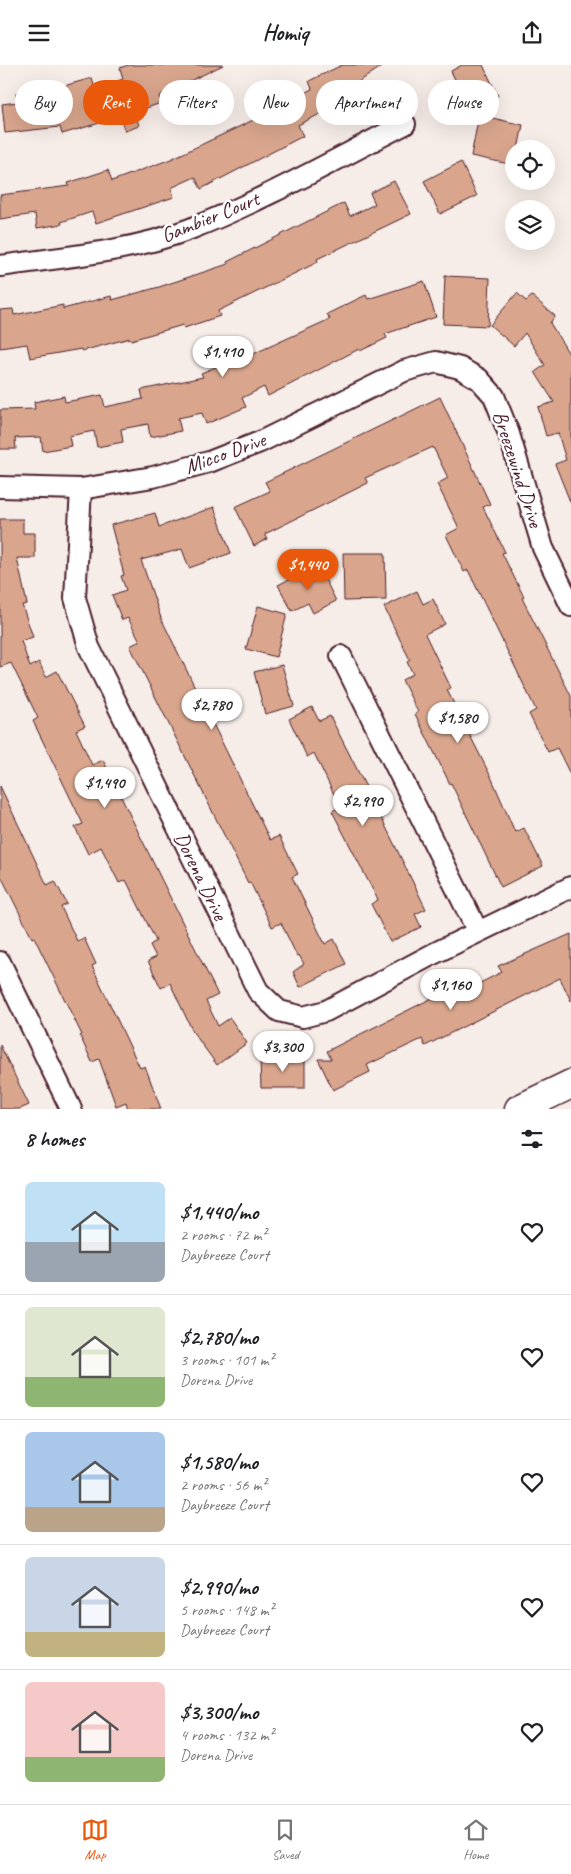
<!DOCTYPE html>
<html lang="en">
<head>
<meta charset="utf-8">
<style>
  :root { --surface:#fff; --page:#f6f6f6; --text:#202124; --muted:#757577; --line:#e0e0e0; --accent:#ea580c }
  body { margin:0; font-family:Caveat,sans-serif; background:var(--page); color:var(--text); height:100vh; display:flex; flex-direction:column; font-size:19px; white-space:nowrap }
  * { box-sizing:border-box; margin:0 }
  p { font-size:16px; color:var(--muted) }
  .icon { flex:none; width:28px; height:28px; fill:none; stroke:currentColor; stroke-width:2; stroke-linecap:round; stroke-linejoin:round }
  .map { position:relative; height:1044px; overflow:hidden }
  .sheet { display:flex; flex-direction:column; background:var(--surface); flex:1 }
  .sheet>* { flex:none }
  .banner { position:absolute; left:15px; top:15px; width:541px; height:45px; display:flex; gap:10px }
  .tools { position:absolute; left:505px; top:75px; display:grid; gap:10px }
  .tools a { display:grid; place-items:center; width:50px; height:50px; border-radius:50%; background:var(--surface); box-shadow:0 5px 20px #0002; font-size:25px }
  .price { position:absolute; translate:-50% -42px; padding:0 11px; border-radius:18px; background:#fff; color:#222; font-size:16px; line-height:32px; filter:drop-shadow(0 1px 2px #0008) }
  .price::after { content:''; position:absolute; left:50%; top:30px; width:15px; height:11px; margin-left:-8px; background:inherit; clip-path:polygon(0 0,100% 0,50% 100%) }
  .price.active { background:var(--accent); color:#fff }
  ul { padding:0; list-style:none }
  li { display:flex; align-items:center; gap:15px; height:125px; padding:0 25px }
  li+li { border-top:1px solid var(--line) }
  li span { display:grid; place-items:center; flex:none; width:140px; height:100px; border-radius:8px; color:#555 }
  li>.icon { margin-inline-start:auto }
  span .icon { width:60px; height:60px; fill:#fffc; stroke-width:1 }
  li b { font-size:21px }
  h2 { display:flex; justify-content:space-between; align-items:center; height:60px; padding:0 25px; font-size:21px }
  .chip { padding:0 18px; border-radius:22px; background:var(--surface); box-shadow:0 5px 20px #0002; font-size:18px; line-height:45px }
  .chip.active { background:var(--accent); color:#fff }
  header { display:flex; justify-content:space-between; align-items:center; height:65px; padding:0 25px; background:var(--surface); font-size:22px; font-weight:800 }
  .dock { display:flex; justify-content:space-around; align-items:center; height:70px; border-top:1px solid var(--line); background:var(--surface); font-size:14px; color:var(--muted) }
  .dock a { display:grid; justify-items:center; gap:2px }
  .dock .active { color:var(--accent) }
  .map>svg:first-child { display:block }
</style>
</head>
<body>
<header><svg class="icon" aria-label="menu" viewBox="0 0 24 24"><path d="M4 6h16M4 12h16M4 18h16"/></svg>Homiq<svg class="icon" aria-label="share" viewBox="0 0 24 24"><path d="M12 15V3M7 8l5-5 5 5M5 13v7h14v-7"/></svg></header>
<div class="map">
<svg width="571" height="1044" viewBox="0 0 571 1044">
  <rect width="100%" height="100%" fill="#f7ede8"/>
  <filter id="ink" filterUnits="userSpaceOnUse"><feTurbulence type="fractalNoise" baseFrequency=".02" numOctaves="2"/><feDisplacementMap in="SourceGraphic" scale="10" xChannelSelector="R" yChannelSelector="G"/><feConvolveMatrix kernelMatrix="1 2 1 2 8 2 1 2 1" color-interpolation-filters="sRGB"/></filter>
  <g filter="url(#ink)">
    <path fill="#d9a68d" stroke="#4a1f2b" d="M128,0H223L159,31L161,38L135,47L139,61L125,66L120,52L62,69L60,62L5,68L2,39L17,37L16,28L53,24L92,13L95,24L123,14L120,3Z
      M342,0H384L357,18L360,23L346,30L351,42L327,54L324,47L298,60L303,71L201,124L195,112L171,123L174,132L96,158L92,147L61,157L62,159L37,163L35,149L0,154V130L69,121L68,118L108,105L112,116L171,94L266,49L265,47L312,24L309,16Z
      M462,0H483L498,31L469,44L451,6Z
      M479,50L523,60L518,84H514V100L471,91Z
      M461,97L477,131L440,149L424,116Z
      M394,116L411,149L317,194L318,197L218,246L220,251L184,263L183,260L131,275L130,273L82,286L81,284L30,293L27,279L0,283V245L13,244L14,250L63,240V244L111,231L112,235L159,222L228,199L227,197L344,138L350,151L375,139L370,128Z
      M445,211L490,213L488,261L443,259Z
      M424,216L436,252L385,269L387,273L360,286L359,284L268,331L264,322L242,333L246,342L206,359L202,348L178,353L181,366L150,372L148,359L121,364L123,377L97,382L94,366L69,371L71,381L43,386L41,372L15,373L16,384H0V345L35,344L34,337L64,331L65,337L102,330L105,342L143,334L141,325L203,312L201,308L228,297L229,300L330,254L327,249L366,230L368,234Z
      M517,228L526,236L532,231L555,251L550,258L571,292V439L555,399L566,395L558,368L546,371L538,342L554,337L535,307L545,300L525,268L514,281L490,260Z
      M440,332L490,439L483,442L505,487L502,488L524,532L522,533L571,631V711L557,683L548,687L529,649L536,645L468,505L464,507L446,470L459,463L437,419L448,413L433,382L365,413L368,418L265,469L267,474L254,481L235,442L270,426L265,417Z
      M214,442L231,488L189,503L182,484L141,495L161,553L270,775L279,771L298,809L292,812L325,879L334,874L346,899L300,922L293,907L304,899L299,890L297,891L281,858L272,862L250,817L248,818L130,581L140,576L128,553L122,555L112,530L126,525L121,511L124,510L111,460L155,448L159,462Z
      M0,454H23V468H35V493H17L27,539L22,540L33,572L21,576L30,602L39,597L46,612L57,606L85,661L76,665L92,700L103,695L218,930L206,936L218,961L230,953L247,978L217,1000L193,967L170,918L161,923L148,896L156,892L150,880L156,876L126,815L119,818L101,782L88,789L75,762L83,759L33,656L38,653L11,598L0,602Z
      M343,488H385L386,535L344,536Z
      M318,500L336,536L313,548L308,538L292,546L278,520Z
      M417,526L423,539L433,534L445,559L425,569L451,623L447,625L492,714L515,767L524,763L543,801L501,822L451,718L450,719L415,649L418,647L402,615L413,609L407,597L410,595L384,542Z
      M258,541L287,549L276,592L246,584Z
      M282,600L294,641L265,649L254,607Z
      M312,642L319,656L330,651L366,722L357,726L369,750L378,746L426,844L415,849L421,862L390,877L371,839L378,835L332,746L340,742L314,688L307,692L289,654Z
      M0,721L47,820L55,816L67,839L61,842L77,876L84,873L96,899L92,901L140,1003L145,1001L161,1044H128L126,1037L116,1041L99,994L92,997L80,971L82,970L34,872L32,873L0,809Z
      M571,869V936L560,913L425,981L422,974L367,1000L370,1007L333,1025L318,994H331L327,986L474,912L478,919L502,907L498,901Z
      M0,980L29,1040L20,1044H0Z
      M260,994H305V1023H261Z"/>
    <g fill="none" stroke-linecap="round" stroke-linejoin="round">
      <g stroke="#4a1f2b" stroke-width="24">
        <path id="street" d="M0,201C63,192 130,187 190,164C264,135 334,95 405,59
          M0,422L81,424L153,412L209,397L260,377L404,306L436,297L460,303L479,314L494,331L509,369L543,483L571,541
          M81,424L75,533L89,582L258,926L279,946L303,952L326,946L433,889L571,822
          M341,591L478,867
          M0,897L71,1044"/>
      </g>
      <g stroke="#4a1f2b" stroke-width="31">
        <path id="highway" d="M519,1044L571,1019"/>
      </g>
      <use href="#street" stroke="#fff" stroke-width="20"/>
      <use href="#highway" stroke="#fff" stroke-width="28"/>
    </g>
  </g>
  <g text-anchor="middle" stroke-width="5" stroke-linejoin="round" paint-order="stroke">
    <g font-size="21" fill="#4a1f2b" stroke="#fff">
      <text transform="translate(210 152) rotate(-22)" y="7">Gambier Court</text>
      <text transform="translate(225 388) rotate(-20)" y="7">Micco Drive</text>
      <text transform="translate(518 404) rotate(72)" y="7">Breezewind Drive</text>
      <text transform="translate(201 811) rotate(64)" y="7">Dorena Drive</text>
    </g>
  </g>
</svg>
<div class="tools">
<a><svg class="icon" aria-label="locate" viewBox="0 0 24 24"><circle cx="12" cy="12" r="6"/><path d="M12 2v4M12 18v4M2 12h4M18 12h4"/></svg></a>
<a><svg class="icon" aria-label="layers" viewBox="0 0 24 24"><path d="M12 4l9 5-9 5-9-5zM3 14l9 5 9-5"/></svg></a>
</div>
<b class="price" style="left:223px;top:313px">$1,410</b>
<b class="price active" style="left:308px;top:526px">$1,440</b>
<b class="price" style="left:212px;top:666px">$2,780</b>
<b class="price" style="left:458px;top:679px">$1,580</b>
<b class="price" style="left:105px;top:744px">$1,490</b>
<b class="price" style="left:363px;top:762px">$2,990</b>
<b class="price" style="left:451px;top:946px">$1,160</b>
<b class="price" style="left:283px;top:1008px">$3,300</b>
<div class="banner">
<a class="chip">Buy</a>
<a class="chip active">Rent</a>
<a class="chip">Filters</a>
<a class="chip">New</a>
<a class="chip">Apartment</a>
<a class="chip">House</a>
</div>
</div>
<section class="sheet">
<h2>8 homes<svg class="icon" aria-label="filters" viewBox="0 0 24 24"><path d="M4 7h16M4 17h16"/><circle cx="9" cy="7" r="2"/><circle cx="15" cy="17" r="2"/></svg></h2>
<ul>
<li><span style="background:linear-gradient(#bfe0f5 60%,#9aa5b1 0)"><svg class="icon" aria-label="home" viewBox="0 0 24 24"><path d="M3 11l9-7 9 7M6 9v11h12V9"/></svg></span><div><b>$1,440/mo</b><p>2 rooms · 72 m²</p><p>Daybreeze Court</p></div><svg class="icon" aria-label="heart" viewBox="0 0 24 24"><path d="M12 20l-8-8c-3-5 5-10 8-4 3-6 11-1 8 4z"/></svg></li>
<li><span style="background:linear-gradient(#dfe7d0 70%,#8fb573 0)"><svg class="icon" aria-label="home" viewBox="0 0 24 24"><path d="M3 11l9-7 9 7M6 9v11h12V9"/></svg></span><div><b>$2,780/mo</b><p>3 rooms · 101 m²</p><p>Dorena Drive</p></div><svg class="icon" aria-label="heart" viewBox="0 0 24 24"><path d="M12 20l-8-8c-3-5 5-10 8-4 3-6 11-1 8 4z"/></svg></li>
<li><span style="background:linear-gradient(#a9c7e8 75%,#b9a48a 0)"><svg class="icon" aria-label="home" viewBox="0 0 24 24"><path d="M3 11l9-7 9 7M6 9v11h12V9"/></svg></span><div><b>$1,580/mo</b><p>2 rooms · 56 m²</p><p>Daybreeze Court</p></div><svg class="icon" aria-label="heart" viewBox="0 0 24 24"><path d="M12 20l-8-8c-3-5 5-10 8-4 3-6 11-1 8 4z"/></svg></li>
<li><span style="background:linear-gradient(#c9d6e8 75%,#c2b280 0)"><svg class="icon" aria-label="home" viewBox="0 0 24 24"><path d="M3 11l9-7 9 7M6 9v11h12V9"/></svg></span><div><b>$2,990/mo</b><p>5 rooms · 148 m²</p><p>Daybreeze Court</p></div><svg class="icon" aria-label="heart" viewBox="0 0 24 24"><path d="M12 20l-8-8c-3-5 5-10 8-4 3-6 11-1 8 4z"/></svg></li>
<li><span style="background:linear-gradient(#f6c9c9 75%,#8fb573 0)"><svg class="icon" aria-label="home" viewBox="0 0 24 24"><path d="M3 11l9-7 9 7M6 9v11h12V9"/></svg></span><div><b>$3,300/mo</b><p>4 rooms · 132 m²</p><p>Dorena Drive</p></div><svg class="icon" aria-label="heart" viewBox="0 0 24 24"><path d="M12 20l-8-8c-3-5 5-10 8-4 3-6 11-1 8 4z"/></svg></li>
</ul>
</section>
<nav class="dock">
<a class="active"><svg class="icon" aria-label="map" viewBox="0 0 24 24"><path d="M3 6l6-2 6 2 6-2v14l-6 2-6-2-6 2zM9 4v14M15 6v14"/></svg>Map</a>
<a><svg class="icon" aria-label="saved" viewBox="0 0 24 24"><path d="M7 4h10v16l-5-4-5 4z"/></svg>Saved</a>
<a><svg class="icon" aria-label="home" viewBox="0 0 24 24"><path d="M3 11l9-7 9 7M6 9v11h12V9"/></svg>Home</a>
</nav>
</body>
</html>
